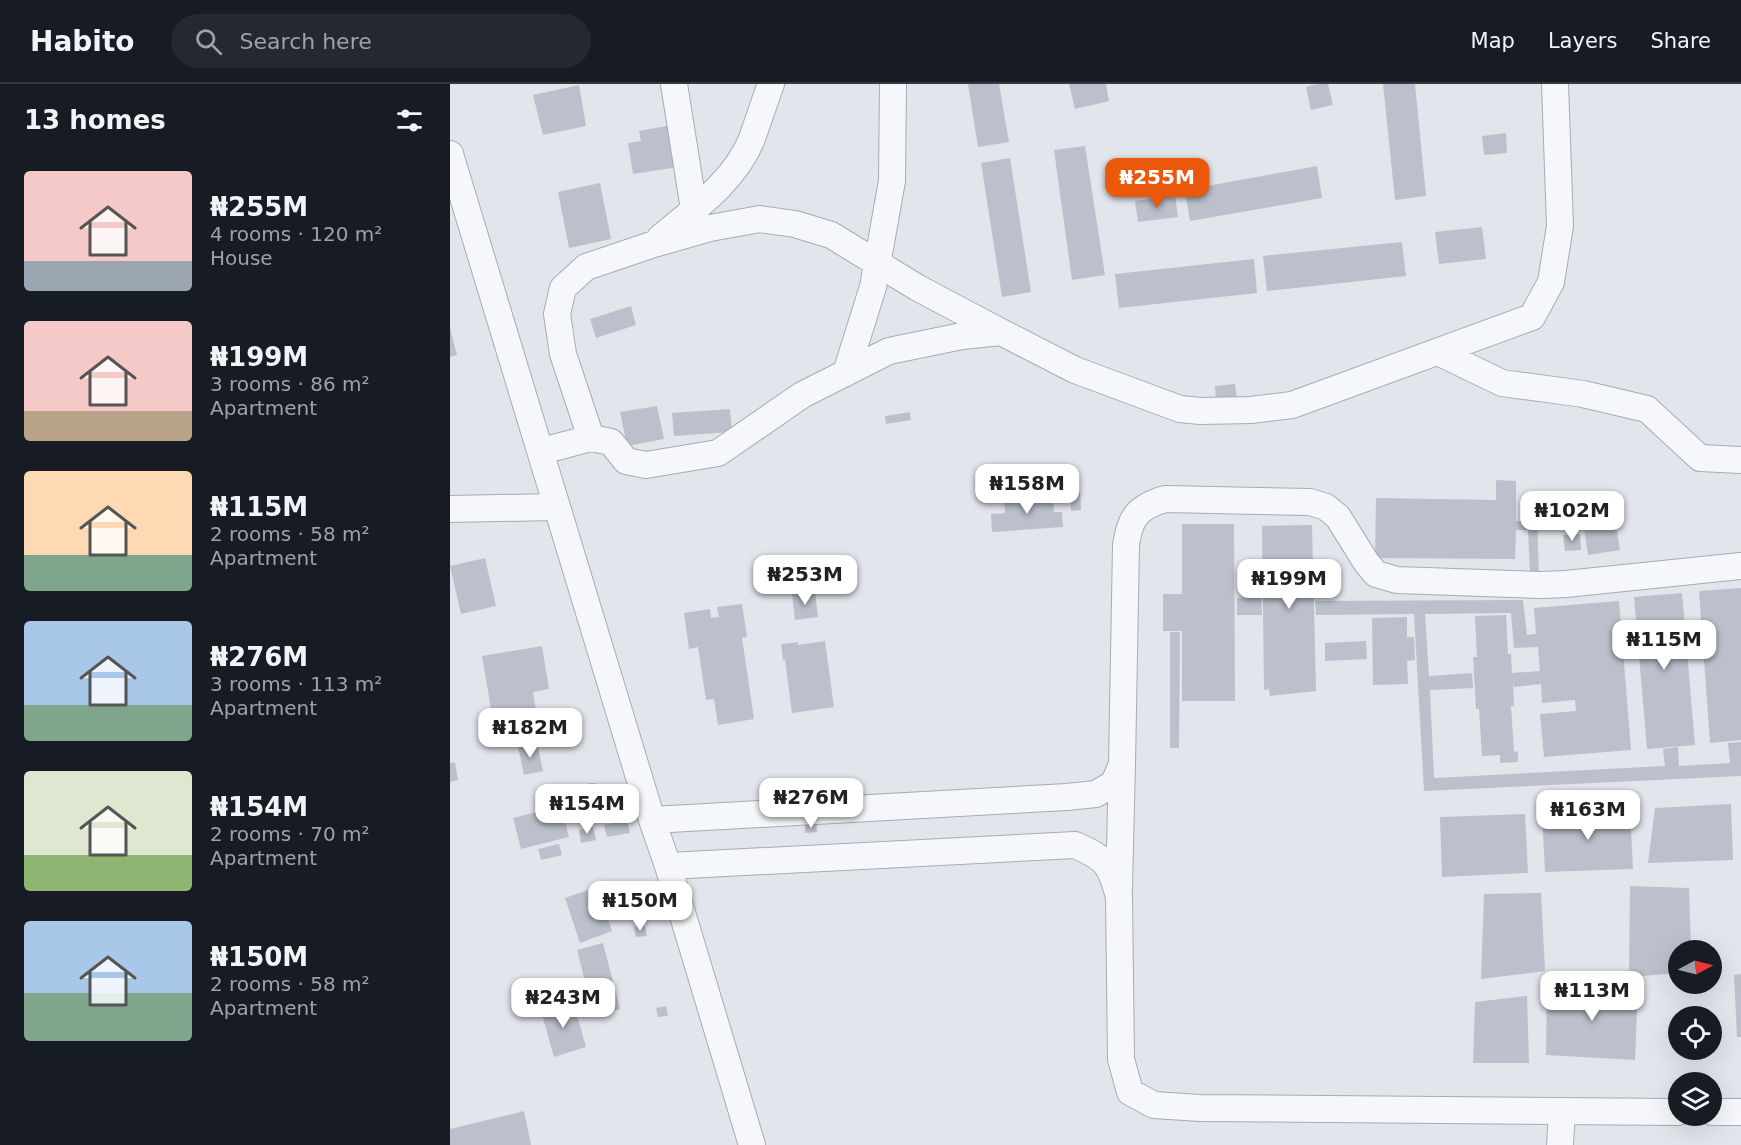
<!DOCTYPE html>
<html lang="en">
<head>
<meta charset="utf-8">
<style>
  :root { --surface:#171b24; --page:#242831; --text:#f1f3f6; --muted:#9ea1a6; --line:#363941; --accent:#ea580c }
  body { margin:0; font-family:"DejaVu Sans",sans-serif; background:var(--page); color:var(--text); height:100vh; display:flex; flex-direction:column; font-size:22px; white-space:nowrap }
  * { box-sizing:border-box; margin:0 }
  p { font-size:20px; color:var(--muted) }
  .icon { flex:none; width:33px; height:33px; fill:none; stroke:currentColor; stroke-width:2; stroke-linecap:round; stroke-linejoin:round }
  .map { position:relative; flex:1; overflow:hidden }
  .details { display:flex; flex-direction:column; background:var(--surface); width:450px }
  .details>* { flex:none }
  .needle { width:39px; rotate:83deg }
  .buttons { position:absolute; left:1218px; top:856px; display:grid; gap:12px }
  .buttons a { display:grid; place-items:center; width:54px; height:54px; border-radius:50%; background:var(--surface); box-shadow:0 6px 24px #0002; font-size:30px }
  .price { position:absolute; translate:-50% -51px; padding:0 14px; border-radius:12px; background:#fff; color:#222; font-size:20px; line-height:39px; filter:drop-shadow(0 2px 3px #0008) }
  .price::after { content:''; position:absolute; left:50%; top:36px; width:18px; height:14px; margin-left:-9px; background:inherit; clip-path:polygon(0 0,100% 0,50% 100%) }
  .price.selected { background:var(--accent); color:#fff }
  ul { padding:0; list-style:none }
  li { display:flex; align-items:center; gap:18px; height:150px; padding:0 24px }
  li span { display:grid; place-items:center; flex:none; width:168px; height:120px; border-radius:6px; color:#555 }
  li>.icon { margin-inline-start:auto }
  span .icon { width:72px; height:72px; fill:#fffc; stroke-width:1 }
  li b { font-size:26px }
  h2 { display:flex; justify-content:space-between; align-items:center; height:72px; padding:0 24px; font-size:26px }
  header { display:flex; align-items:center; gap:36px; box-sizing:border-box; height:84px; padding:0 30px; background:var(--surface); border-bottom:2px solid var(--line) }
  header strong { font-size:28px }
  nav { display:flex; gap:33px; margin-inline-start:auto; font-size:21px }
  .search { width:420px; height:54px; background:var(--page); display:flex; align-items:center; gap:15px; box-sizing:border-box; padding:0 21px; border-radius:33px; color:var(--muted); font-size:22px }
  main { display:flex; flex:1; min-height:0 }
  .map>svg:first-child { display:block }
</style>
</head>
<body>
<header>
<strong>Habito</strong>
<div class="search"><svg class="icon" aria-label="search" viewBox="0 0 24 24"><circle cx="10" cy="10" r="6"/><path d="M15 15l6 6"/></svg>Search here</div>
<nav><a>Map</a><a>Layers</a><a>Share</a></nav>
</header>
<main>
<section class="details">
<h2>13 homes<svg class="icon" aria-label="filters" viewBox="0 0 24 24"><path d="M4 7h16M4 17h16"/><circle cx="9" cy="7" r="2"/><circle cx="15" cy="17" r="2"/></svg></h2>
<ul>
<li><span style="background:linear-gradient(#f6c9c9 75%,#9aa5b1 0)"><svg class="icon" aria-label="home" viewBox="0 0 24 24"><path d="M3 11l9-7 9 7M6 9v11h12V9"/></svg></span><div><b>₦255M</b><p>4 rooms · 120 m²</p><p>House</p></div></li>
<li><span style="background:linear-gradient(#f6c9c9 75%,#b9a48a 0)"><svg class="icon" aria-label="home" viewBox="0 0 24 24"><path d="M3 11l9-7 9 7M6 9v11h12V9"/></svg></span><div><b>₦199M</b><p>3 rooms · 86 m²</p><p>Apartment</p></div></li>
<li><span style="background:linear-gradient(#ffd9b3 70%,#7fa58c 0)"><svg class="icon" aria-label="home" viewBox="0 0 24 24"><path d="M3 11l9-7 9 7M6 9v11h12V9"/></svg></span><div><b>₦115M</b><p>2 rooms · 58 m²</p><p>Apartment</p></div></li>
<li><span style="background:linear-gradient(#a9c7e8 70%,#7fa58c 0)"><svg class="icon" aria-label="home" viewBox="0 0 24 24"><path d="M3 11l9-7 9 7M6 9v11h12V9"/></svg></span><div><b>₦276M</b><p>3 rooms · 113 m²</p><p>Apartment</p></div></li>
<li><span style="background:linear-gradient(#dfe7d0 70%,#8fb573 0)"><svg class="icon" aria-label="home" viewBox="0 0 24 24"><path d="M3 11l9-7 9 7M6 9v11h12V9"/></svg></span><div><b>₦154M</b><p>2 rooms · 70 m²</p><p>Apartment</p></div></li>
<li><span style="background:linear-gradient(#a9c7e8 60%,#7fa58c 0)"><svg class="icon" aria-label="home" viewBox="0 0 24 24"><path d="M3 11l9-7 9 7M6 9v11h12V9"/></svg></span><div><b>₦150M</b><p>2 rooms · 58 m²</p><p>Apartment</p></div></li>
</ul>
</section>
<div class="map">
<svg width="1291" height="1061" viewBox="0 0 1291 1061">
  <rect width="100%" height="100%" fill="#e2e5ec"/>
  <path fill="#bcc0cc" d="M518,0H549L559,58L528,63Z
    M619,0H656L659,17L625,25Z
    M867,0H878L883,21L861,26L856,3Z
    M933,0H965L976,112L945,116Z
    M129,1L136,42L93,51L83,11Z
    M222,41L229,83L183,90L178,59L191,57L189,47Z
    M1056,49L1057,69L1034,71L1032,52Z
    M635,62L655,191L622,196L604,66Z
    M560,74L581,208L552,213L531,79Z
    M867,82L872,114L740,137L735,106Z
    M150,99L161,155L119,164L108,108Z
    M725,111L728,133L688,138L685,117Z
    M1032,143L1036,175L989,180L985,148Z
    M952,158L956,192L817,207L813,172Z
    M804,175L807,209L669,224L665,190Z
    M181,222L186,241L146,254L140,235Z
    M0,244L7,271L0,273Z
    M785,300L787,314L766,316L765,302Z
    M207,322L214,355L177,362L170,328Z
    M280,325L282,348L224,352L222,329Z
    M460,328L461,336L436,340L435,332Z
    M1046,396L1066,397V437L1087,436L1089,490H1080L1078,446H1066L1065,475L925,474L926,414L1046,416Z
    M620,407H630L631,426L621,427Z
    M603,413L604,428H612L613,443L542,448L541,430L555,429L554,416Z
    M732,440H784L785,617H732V547H713V510H732Z
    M862,441L866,607L820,612L819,605L814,606L812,442Z
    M1166,441L1170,466L1138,471L1134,445Z
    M1130,450L1131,466L1115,467L1113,451Z
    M35,474L46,522L11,530L0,482Z
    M1291,504V656L1260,659L1249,507Z
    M365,507L368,533L345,536L342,510Z
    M1232,509L1245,661L1197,665L1184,513Z
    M811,513L812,531H787V514Z
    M1073,516L1077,551L1086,550L1084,524L1169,517L1181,666L1094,673L1090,630L1126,627L1125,616L1092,619L1091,600L1064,603L1063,595L1064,622H1061L1064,668L1068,667V678L1050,679V671L1032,672L1029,625H1026L1023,573H1027L1025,532L1056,531L1058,570H1061L1062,589L1090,587L1088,563L1064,564L1061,529L975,530L979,592L1022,589L1023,604L980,606L984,694L1215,682L1213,665L1228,663L1229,682L1280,679L1278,659L1291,658V692L974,707L964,530L866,531L865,517Z
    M292,520L297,553L292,554L304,635L268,641L264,615L256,616L248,563L239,565L234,529L260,525L261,534L269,533L267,523Z
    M957,533V553H964L965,576L957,577L958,600L923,601L922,534Z
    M720,548H730L729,664H720Z
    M375,557L384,623L342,629L335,576H333L331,560L348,558V561Z
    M916,557L917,575L875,577V559Z
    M92,562L99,605L83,608L90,652L47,660L32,572Z
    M87,659L93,687L74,691L68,663Z
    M5,678L8,696L0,698V679Z
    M139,699H146L148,713H140Z
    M1281,720L1283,776L1198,779L1205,724Z
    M111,722L119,753L71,765L63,734Z
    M1180,725L1183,785L1095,788L1092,729Z
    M164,728L166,735L149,739L147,732Z
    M1075,730L1078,789L992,793L990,733Z
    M177,736L180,749L157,753L154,741Z
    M366,740L367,748L355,749V741Z
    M143,743L146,756L131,759L129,746Z
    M109,760L112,771L91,776L88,765Z
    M1180,802L1239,804L1241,867H1228V889L1179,893Z
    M147,803L162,847L130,859L115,814Z
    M1091,809L1095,887L1031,895L1034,810Z
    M176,816L178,827L167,829L165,818Z
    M195,842L197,852L186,853L184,843Z
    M153,859L170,925L133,934L129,916L139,913L127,866Z
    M1291,890V953H1287L1284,891Z
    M1097,903H1188L1185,976L1096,971Z
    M1077,912L1079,979H1023L1025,918Z
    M123,917L136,963L104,973L91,927Z
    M216,922L218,932L208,933L206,924Z
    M74,1027L81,1061H0V1045Z"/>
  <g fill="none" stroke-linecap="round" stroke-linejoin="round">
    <g stroke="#a6abb7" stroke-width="28">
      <path id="minor" d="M224,0L246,138
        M0,70C68,292 134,514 202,736L218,782L302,1061
        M210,154C243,126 283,99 301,57C308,38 314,19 321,0
        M988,268L1052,299L1133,310L1197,325L1250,374L1291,376
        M396,289L423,203L442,97L443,0
        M141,354L113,270L107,230L113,204L136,183L204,160L260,144L310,135L345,140L381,151L468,204L551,248
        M92,367L141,354L161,358L176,377L196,381L268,369L352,311L439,267L512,252L551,248L625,286L730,325L750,327L801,326L842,321L1082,233L1101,198L1110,142L1105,0
        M0,425L106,423
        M202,736L617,713L646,710L664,699L672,680L676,461C680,433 688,423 715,415L860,418L876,423L888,433L916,478L926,490L947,496L1091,501L1116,500L1291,482
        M218,782L625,761C657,775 660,780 669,813L671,975L680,1008L704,1021L750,1024L1228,1028
        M669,805L672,680
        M1262,1028H1291
        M1110,1061L1112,1027"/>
    </g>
    <use href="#minor" stroke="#f6f7fa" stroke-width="26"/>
  </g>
</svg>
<div class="buttons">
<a><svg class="needle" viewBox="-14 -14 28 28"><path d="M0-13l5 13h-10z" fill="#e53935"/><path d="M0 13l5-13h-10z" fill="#9ea1a6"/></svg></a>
<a><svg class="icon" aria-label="locate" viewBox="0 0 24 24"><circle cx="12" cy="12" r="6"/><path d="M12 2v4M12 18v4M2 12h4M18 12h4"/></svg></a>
<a><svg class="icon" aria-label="layers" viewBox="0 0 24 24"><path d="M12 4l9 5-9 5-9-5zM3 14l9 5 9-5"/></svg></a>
</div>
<b class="price selected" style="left:707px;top:125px">₦255M</b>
<b class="price" style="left:577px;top:431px">₦158M</b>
<b class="price" style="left:1122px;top:458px">₦102M</b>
<b class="price" style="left:355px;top:522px">₦253M</b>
<b class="price" style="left:839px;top:526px">₦199M</b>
<b class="price" style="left:1214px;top:587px">₦115M</b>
<b class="price" style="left:80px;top:675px">₦182M</b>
<b class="price" style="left:361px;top:745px">₦276M</b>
<b class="price" style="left:137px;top:751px">₦154M</b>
<b class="price" style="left:1138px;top:757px">₦163M</b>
<b class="price" style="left:190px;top:848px">₦150M</b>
<b class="price" style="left:1142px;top:938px">₦113M</b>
<b class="price" style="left:113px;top:945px">₦243M</b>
</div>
</main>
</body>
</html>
